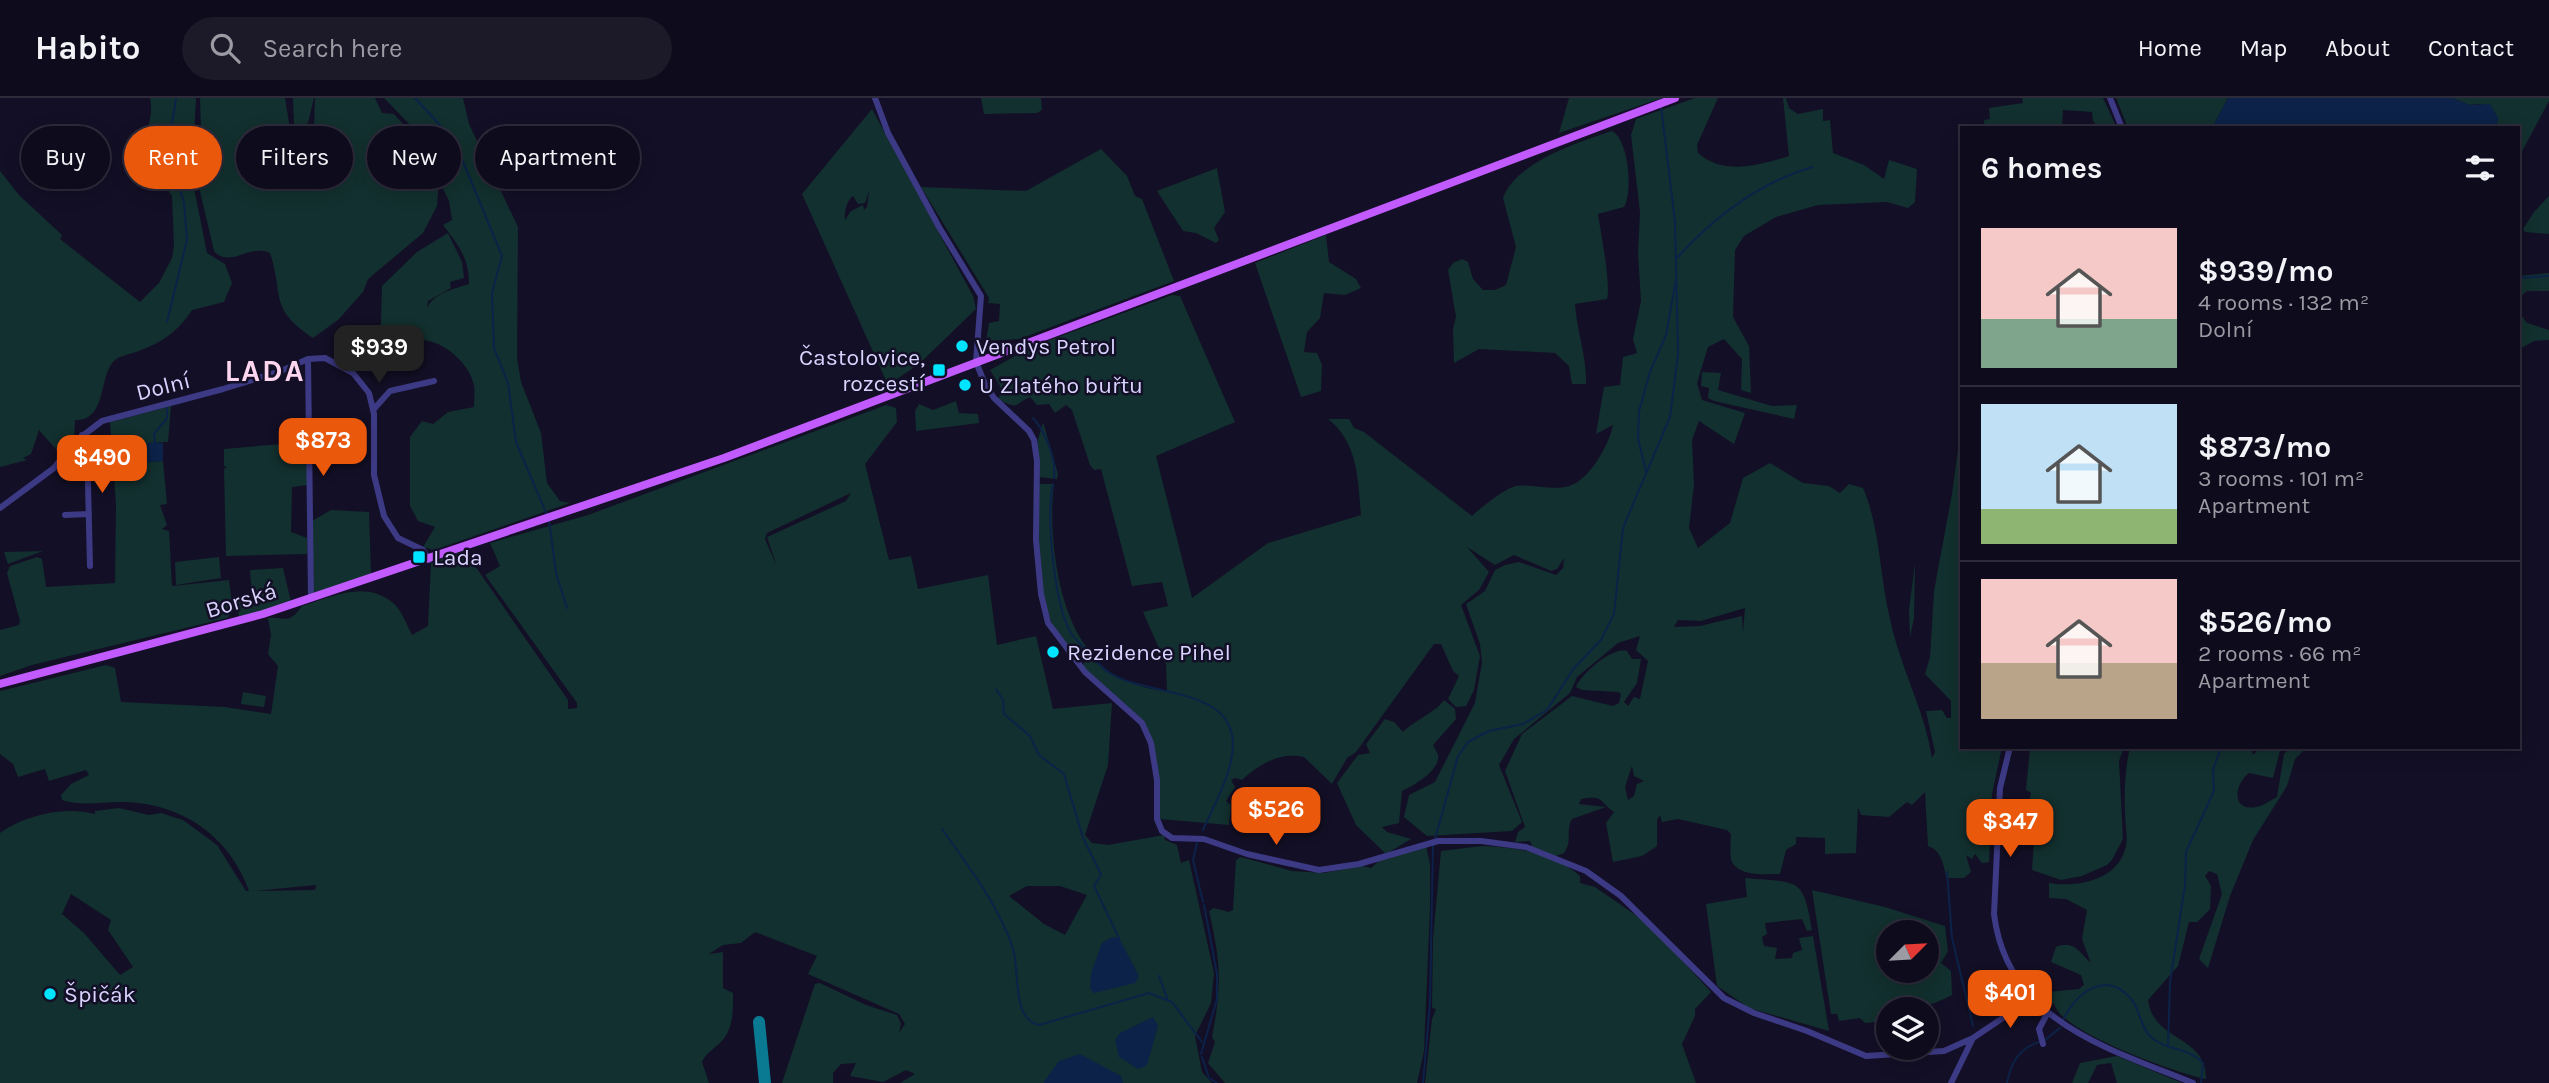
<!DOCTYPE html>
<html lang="en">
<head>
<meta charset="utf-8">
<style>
  :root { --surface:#0e0b1c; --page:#1c1929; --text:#f1f3f6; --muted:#9b9ba3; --line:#2e2b3b; --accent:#ea580c }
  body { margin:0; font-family:Karla,sans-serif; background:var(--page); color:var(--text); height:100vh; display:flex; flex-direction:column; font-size:26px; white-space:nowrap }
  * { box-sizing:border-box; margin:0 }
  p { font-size:23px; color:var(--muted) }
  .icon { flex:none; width:38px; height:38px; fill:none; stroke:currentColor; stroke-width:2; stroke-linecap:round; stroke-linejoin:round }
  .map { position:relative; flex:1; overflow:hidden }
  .sheet { position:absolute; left:1960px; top:28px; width:560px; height:623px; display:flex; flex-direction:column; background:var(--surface); border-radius:0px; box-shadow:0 4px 18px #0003,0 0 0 2px var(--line) }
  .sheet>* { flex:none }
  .guide { position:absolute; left:21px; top:28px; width:665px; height:63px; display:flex; gap:14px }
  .needle { width:46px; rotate:66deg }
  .tools { position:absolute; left:1876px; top:822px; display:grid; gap:14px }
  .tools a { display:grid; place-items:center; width:63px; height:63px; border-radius:50%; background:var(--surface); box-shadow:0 4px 18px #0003,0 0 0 2px var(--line); font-size:35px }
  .price { position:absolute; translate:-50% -60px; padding:0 16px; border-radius:14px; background:var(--accent); color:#fff; font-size:23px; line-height:46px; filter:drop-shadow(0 2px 4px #0008) }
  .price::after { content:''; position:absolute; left:50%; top:42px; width:21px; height:16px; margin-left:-10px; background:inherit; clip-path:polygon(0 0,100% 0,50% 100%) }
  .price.selected { background:#222; color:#fff }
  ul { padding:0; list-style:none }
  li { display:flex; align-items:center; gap:21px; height:175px; padding:0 21px }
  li+li { border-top:2px solid var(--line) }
  li span { display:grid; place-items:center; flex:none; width:196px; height:140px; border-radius:0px; color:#555 }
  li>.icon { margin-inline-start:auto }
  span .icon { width:84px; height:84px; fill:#fffc; stroke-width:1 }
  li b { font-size:30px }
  h2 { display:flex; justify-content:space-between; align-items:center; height:84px; padding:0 21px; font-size:30px }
  .tag { padding:0 24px; border-radius:32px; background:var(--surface); box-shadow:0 4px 18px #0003,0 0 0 2px var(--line); font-size:24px; line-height:63px }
  .tag.selected { background:var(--accent); color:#fff }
  header { display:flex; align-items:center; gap:42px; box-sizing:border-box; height:98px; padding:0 35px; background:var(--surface); border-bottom:2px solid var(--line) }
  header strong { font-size:33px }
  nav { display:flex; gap:38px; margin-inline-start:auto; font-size:24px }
  .search { width:490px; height:63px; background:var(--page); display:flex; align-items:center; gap:18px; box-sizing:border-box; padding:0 24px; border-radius:38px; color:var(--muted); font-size:26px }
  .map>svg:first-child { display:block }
</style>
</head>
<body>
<header>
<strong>Habito</strong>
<div class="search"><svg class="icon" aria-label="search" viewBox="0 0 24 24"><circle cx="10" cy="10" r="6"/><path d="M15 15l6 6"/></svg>Search here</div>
<nav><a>Home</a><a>Map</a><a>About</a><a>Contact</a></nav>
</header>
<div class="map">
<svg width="2549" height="985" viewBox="0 0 2549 985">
  <rect width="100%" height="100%" fill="#130f26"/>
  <path fill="#12302f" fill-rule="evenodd" d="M150,0H196L192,80L207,155L225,166L232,185L224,204L192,212C177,235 161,245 136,254C130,256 120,258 115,262C98,277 108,323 75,322L74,341L61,357L39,332L31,356L23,360L27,362L0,369V73L19,97L62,137L60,141L140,204L159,185L172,160L174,147L172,98C160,78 142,68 146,39C149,25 153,14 150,0Z
    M200,0H285L289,25L296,33L314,28L315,0H375L382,15L394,16L412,36L434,73L417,34L384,0H463L469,26L518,129L517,260L521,284L541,335L547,385L560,403L570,405L434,452L423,449L435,429L418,423L410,408V339L422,323L433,326L448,314L474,309C474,302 475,294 474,287C469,265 444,243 422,242L420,260H380L382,188L417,154L448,135L462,164L464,180L450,184L451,190L428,203L427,210C434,195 454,191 469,186C469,160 459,148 443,127L452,122L449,103L439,82L437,108L423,135L368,181L363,194L338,222L313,240C268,210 284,197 270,155C250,145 230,171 214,153L197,81L201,33Z
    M293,0H314L308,25L303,27L294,26Z
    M981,0H1041L1042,12L1037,15L984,16Z
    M1569,0H1662L1559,35Z
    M1695,0H1718L1697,47L1698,55C1724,78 1759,67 1789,58L1783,0H1786L1789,10L1798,16L1823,11V23L1830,22L1833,55L1864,67L1884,81L1889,62L1917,71L1915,104L1908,110L1887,104L1818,107L1776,119L1744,138L1735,152L1733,219L1749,248L1751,295L1741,292L1742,261L1724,241L1708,249L1697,285L1702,302L1745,315L1734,346L1699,323L1692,342L1694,386L1689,430L1698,450L1730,425L1743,380L1770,365L1803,385L1829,388L1840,395L1849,386L1863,390C1880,429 1880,480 1890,521C1900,569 1925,613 1932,660L1935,654L1926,613L1942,612L1947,620H1951V603L1925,576L1930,559L1934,493L1952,396L1962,321V649H2002L1992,696L1989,764L1982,765L1975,756L1972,761L1966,757L1971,774L1964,780H1946C1944,767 1941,752 1928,748L1925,694L1912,707L1907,704L1889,719L1861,717L1858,709L1856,755L1825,756V740L1796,739V746L1786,752L1780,776C1767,776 1740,779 1732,764C1729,757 1731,743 1731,736L1727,732L1678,721L1662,724L1660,717L1657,722V748L1642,758L1613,764L1606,725L1614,714C1599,704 1605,697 1581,701L1579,706L1606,709L1572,721C1565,733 1573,743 1564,755L1556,758L1533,750L1530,743L1515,744L1518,734L1525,729L1505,673L1522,636L1572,598L1613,608L1619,605L1621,596L1618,594L1582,592L1576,589C1582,575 1612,549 1627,553L1632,561H1641L1637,585L1624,604L1628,608L1634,599L1640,601L1648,563L1636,552L1640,538L1618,545L1577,579L1570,595L1514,641L1499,667L1522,724L1512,733L1427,738L1404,719L1409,697L1435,684L1475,605L1482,564L1480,546L1466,506L1485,493L1495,472L1505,467L1519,464L1556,477L1563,470L1564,460L1557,471L1551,473L1514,457L1495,467L1467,449L1489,474L1479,492L1461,507L1480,558L1474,592L1466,608L1456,609L1448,601L1459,578L1453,573L1441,546H1434L1356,654L1347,660L1332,686L1304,659C1280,654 1259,666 1242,682L1235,680L1231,682L1235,689L1226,703L1231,707L1229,727L1160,721V692L1145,625L1085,572L1083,566L1090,559C1112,578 1137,591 1167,593L1166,566L1143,514L1168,508L1162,484L1132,488L1101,371L1094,372L1090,367L1072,312L1066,307L1055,315L1049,306L1037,307L1030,299C1011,308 1021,311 999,302L1000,288L990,272L1031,249L1172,197L1180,198L1235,324L1156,358L1192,500L1268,445L1361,417C1358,382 1358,344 1328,321H1349L1354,330L1364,334L1472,418C1479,411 1507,389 1516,388C1532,386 1549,392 1565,389C1588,386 1609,347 1613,327L1596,336L1604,289L1620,287L1623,259L1637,255L1633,241L1641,203L1638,156L1640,114L1631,37L1636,21ZM1745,510L1743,534L1742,518L1700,528L1674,529L1678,522L1701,523ZM1632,668L1634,678L1644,683L1637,686L1634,698L1628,702L1625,689Z
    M2022,0H2103L2117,30H2099L2093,23L2092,14L2063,12L2062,30H1985L1984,22L1990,21L1989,10L2023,5Z
    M2116,0H2228L2212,30H2128Z
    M2453,0H2549V3L2518,61V30H2496L2498,19L2481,6L2469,7Z
    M872,11L973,198L976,211L919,266L888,287L802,96ZM869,93L867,109L864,112L863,107L851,113L845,122C844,114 847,102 853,98L858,106L865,105Z
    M1612,33C1629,42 1633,94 1624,109L1598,116C1601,136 1611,186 1607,201L1575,206C1577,235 1587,259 1586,286H1572L1569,268L1555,255L1479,251L1454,265L1453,231L1456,219L1448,172L1453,165L1462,161L1468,164L1473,181L1483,192H1495L1506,187L1516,149L1503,100C1515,65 1578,44 1612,33Z
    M1101,51L1127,78L1135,98L1142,101L1174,183L1019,241L986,243L989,225L999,223L1000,206L988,205L989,200L921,89L1026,93Z
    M1217,70L1225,114L1214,130L1219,142L1216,145L1196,135L1183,133L1157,93Z
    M2549,98V136L2525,134L2523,131L2534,114Z
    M1326,137L1329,164L1356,181L1361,190L1345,197L1324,195L1320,220L1307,234L1304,254L1317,255L1322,267L1321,293L1301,299L1255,165Z
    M2549,175V193H2527L2518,201V178Z
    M2518,213L2527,225L2549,232V242L2534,243L2518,252Z
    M1702,274L1721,275L1718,292L1772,308L1797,307L1794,321L1714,303L1708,300L1709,290L1701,288Z
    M956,303L959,315L978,316L979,325L916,333L915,313L919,306L933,312Z
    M886,307L896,310L897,324L865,366L889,462L911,458L918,491L988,477L997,547L1036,538L1053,611L1112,605L1108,667L1085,737L1092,745L1108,747L1164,737L1165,742L1177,747L1181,765L1189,762L1214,875L1211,905L1195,938L1202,974L1212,985H900L915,976L906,972L883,984L850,978L856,965L841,966L833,975V985H782L815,886L820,885L866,907L897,917L901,926L899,935L905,926L899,916L808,876L817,858L755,834L741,845L723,847L709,856L723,854V890L733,895C733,912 734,930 721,944C714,951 706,955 702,964L709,985H0V735C26,717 63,708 95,716V713L119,710L149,717L161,715L183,722L217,747L246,793H249C230,739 183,706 126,704C105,703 83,709 62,702L61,697L71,686L89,677L86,672L49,683L45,671L18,679L13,666L0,656V593L106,567L115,570L121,604L225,609L271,616L278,568L268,556L271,537L268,520C285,518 288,528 302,508C332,499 364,482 392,504C402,512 406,526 412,537L428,528L431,465L464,452L568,602V611L577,610V605L485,477L500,468L490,445L588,417ZM851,395L846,403L767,439L777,469L765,441L767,435ZM316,787L315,792L253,793ZM1027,788H1060L1087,797L1065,837L1044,826L1009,798ZM71,796L111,822L108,832L133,869L120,877L84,835L62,816Z
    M171,308L168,344L147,345L148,364L163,363L167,406L160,407L167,427L162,431L169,433L172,488L229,482L233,514L227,520L32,567L0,578V532L19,527L20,523L7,475L10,468L37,459L42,461L46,489L115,485L116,407L110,324Z
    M1043,324L1058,376L1057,381L1038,379L1037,345Z
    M281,346L306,349L308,387L292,389L291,434L307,440V456L226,458L224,371L227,369L224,368V351Z
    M1038,386H1054C1048,433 1057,515 1089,552L1080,559C1032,533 1038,434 1038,386Z
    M331,412L369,414L371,476L314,495L312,423Z
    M43,453L8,466L4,454Z
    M219,459L221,480L176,487L175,464Z
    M1915,465L1914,520L1910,539L1909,512Z
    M283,470L291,504L239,520L237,502L252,496L250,472Z
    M243,594L266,598L264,609L241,606Z
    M1444,602L1455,611L1456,621L1433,647C1434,650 1437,653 1438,657C1441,672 1413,688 1402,693L1399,725L1382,729L1387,734L1411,741L1386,756L1356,727L1337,685L1358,657L1370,655L1366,646L1385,621L1394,624L1403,634C1415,622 1436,614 1444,602Z
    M2124,649L2119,663L2123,741L2112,762L2107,767L2082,778L2061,782L2032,772L2034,742L2021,738L2031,695L2026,692L2030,650Z
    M2130,649H2251L2253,657L2261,649H2281L2273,680L2249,675C2234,686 2231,714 2256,709C2263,708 2271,702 2277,699L2284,656L2291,649H2307L2295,661L2287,688L2253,742L2230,798L2208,870L2199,861L2222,796L2217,776L2209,773L2205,778L2211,788L2210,811L2197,824H2189L2178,868L2148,902C2154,945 2206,936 2206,981C2176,975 2061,934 2054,906L2041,903L2047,894L2079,891L2084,887L2081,877L2051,864L2056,849C2074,841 2080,855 2091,865L2082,841L2087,812L2066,801L2049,800V785C2078,790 2119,782 2126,748C2128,739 2125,726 2125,715C2124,694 2125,671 2130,649Z
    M1426,748L1430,766V809L1424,953L1417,985H1225L1208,965L1215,944L1212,939C1222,887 1221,865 1209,813L1214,810L1229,814L1233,812L1236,762L1241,759L1292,773L1324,775L1362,768L1371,770L1379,763Z
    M1482,748C1516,749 1555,755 1580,778V785L1595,789L1650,827L1711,894L1695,911V918L1682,946L1696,985H1425L1432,921L1436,911L1432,910L1433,840L1441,753Z
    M1745,780C1799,785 1803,778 1812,832L1807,833L1802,821L1765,825L1767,836L1762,839L1764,848L1777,850L1775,861L1792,860L1793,855L1802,852L1799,840L1813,838L1829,933L1749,910L1717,888L1706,806L1747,799Z
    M1812,792L1885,809L1945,828L1948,853L1941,865L1951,873L1952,897C1930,909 1909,912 1888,912V923L1865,925L1860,920L1839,923L1837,916H1831ZM1888,835H1927V873H1888Z
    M2117,958L2182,985H2117L2111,965L2097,967L2088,985H2072L2080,965Z"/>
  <path fill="#0c2248" d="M2228,0H2453L2469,7L2490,6L2498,20L2496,30H2212Z
    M146,345H163V363L147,364Z
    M1112,839L1119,840L1139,878L1135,885L1094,895L1090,891L1091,875L1102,845Z
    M1153,919L1158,928L1147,967L1138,971L1119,959L1115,942L1120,935Z
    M1080,956L1121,978L1123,985H1043L1059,963Z"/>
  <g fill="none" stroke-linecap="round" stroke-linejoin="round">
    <path stroke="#0c2248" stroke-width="2" d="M415,0L440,27L459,54L502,158L492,195L494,250L508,285L516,344L547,417
      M1676,161C1713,120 1759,85 1812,69
      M2518,180L2549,178
      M167,224L187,142L184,104L168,53L176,0
      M1033,320C1045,333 1057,362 1054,380
      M155,345L154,336L167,320V310
      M1646,373L1638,341L1639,313L1650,274L1666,237L1676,182
      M1053,386C1046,419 1054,508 1072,537C1076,542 1083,548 1087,553
      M549,422L556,475L567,510
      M1092,558C1097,564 1104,572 1111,576C1155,601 1251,587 1230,667C1225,689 1212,711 1203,732
      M996,591L1003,602L1004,616L1030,638L1039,657L1064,676L1083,740L1099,772L1101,777L1094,788L1119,840
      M942,731C968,768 999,807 1013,851C1020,873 1011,921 1039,927L1149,895L1172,904L1202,944
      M1435,741L1458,658L1468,644L1489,633L1523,626L1547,612L1574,570L1601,542L1614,516L1623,430L1670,319L1678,256L1675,124L1661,8
      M1197,745L1193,762L1203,804
      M1947,774L1952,840L1973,928
      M1159,878L1167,900
      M2063,922C2075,895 2107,871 2131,901C2141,912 2139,928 2151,939C2166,953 2189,949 2203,965L2201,985
      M2045,942L2060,930
      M2168,948L2170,884L2185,787L2186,754L2214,693L2213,672L2221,649
      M1201,956L1217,901V876L1204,807
      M1202,959L1209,980L1217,985
      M1423,985L1430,905L1433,746
      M2007,985C2011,964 2019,951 2039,944"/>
    <path stroke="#0a7a92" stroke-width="12" d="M759,924L765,985"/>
    <path stroke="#3d3a85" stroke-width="6" d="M875,0L888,35L939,129L981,198L976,264L985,286L994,300L1029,333L1034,342L1037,363L1036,442L1041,496L1048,525L1085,574L1142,625L1151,645L1157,682V721L1162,733L1172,740L1204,741L1247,756L1319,772L1359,766L1438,743H1481L1526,749L1586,773L1621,798L1724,900L1754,915L1807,933L1866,958L1944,953L1973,940L2031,901
      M2110,0L2122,30
      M308,261L311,500
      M373,312L390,293L434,283
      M82,337L87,345L90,468
      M0,410L54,370L72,346L102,323L223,291L281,273L308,261L325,260L353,275L369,295L374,316V377L384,418L398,440L423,452L429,462
      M65,417L89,416
      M2010,649L2000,690L1994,816C2007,923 2107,950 2193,985
      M2043,946L2039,931L2047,916
      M1951,985L1973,940"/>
    <path stroke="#c25bff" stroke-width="8" d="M0,586L263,516L724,360L1675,0"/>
  </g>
  <g fill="#00e5ff" stroke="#130f26" stroke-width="2.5">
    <circle cx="962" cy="248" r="7"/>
    <rect x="932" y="265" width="14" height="14" rx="3.5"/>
    <circle cx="965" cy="287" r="7"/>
    <rect x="412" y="452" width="14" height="14" rx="3.5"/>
    <circle cx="1053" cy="554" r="7"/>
    <circle cx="50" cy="896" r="7"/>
  </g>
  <g text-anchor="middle" stroke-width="5" stroke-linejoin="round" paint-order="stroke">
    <g font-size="23" fill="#d9d4ff" stroke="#130f26" text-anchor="start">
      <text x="976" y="256">Vendys Petrol</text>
      <text x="925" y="267" text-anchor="end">Častolovice,<tspan x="925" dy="26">rozcestí</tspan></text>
      <text x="979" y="295">U Zlatého buřtu</text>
      <text x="433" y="467">Lada</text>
      <text x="1067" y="562">Rezidence Pihel</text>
      <text x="64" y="904">Špičák</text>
    </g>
    <g font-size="23" fill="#d9d4ff" stroke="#130f26">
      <text transform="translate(163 288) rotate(-14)" y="8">Dolní</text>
      <text transform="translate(241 502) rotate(-17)" y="8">Borská</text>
    </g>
    <g font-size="30" font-weight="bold" letter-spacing="2" fill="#ffd6f0" stroke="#130f26">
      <text x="265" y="283">LADA</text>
    </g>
  </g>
</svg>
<div class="tools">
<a><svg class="needle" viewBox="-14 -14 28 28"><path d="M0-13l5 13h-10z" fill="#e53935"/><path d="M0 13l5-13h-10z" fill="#9b9ba3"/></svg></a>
<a><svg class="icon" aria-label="layers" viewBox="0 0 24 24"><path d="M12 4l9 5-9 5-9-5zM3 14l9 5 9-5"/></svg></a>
</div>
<b class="price selected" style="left:379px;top:287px">$939</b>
<b class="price" style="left:323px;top:380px">$873</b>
<b class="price" style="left:102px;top:397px">$490</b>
<b class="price" style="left:1276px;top:749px">$526</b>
<b class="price" style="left:2010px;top:761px">$347</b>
<b class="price" style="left:2010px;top:932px">$401</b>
<div class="guide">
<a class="tag">Buy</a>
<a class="tag selected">Rent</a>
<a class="tag">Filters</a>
<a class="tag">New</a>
<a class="tag">Apartment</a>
</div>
<section class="sheet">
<h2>6 homes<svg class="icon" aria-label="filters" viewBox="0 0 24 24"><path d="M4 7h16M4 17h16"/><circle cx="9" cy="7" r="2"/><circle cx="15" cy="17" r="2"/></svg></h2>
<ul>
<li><span style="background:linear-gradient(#f6c9c9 65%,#7fa58c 0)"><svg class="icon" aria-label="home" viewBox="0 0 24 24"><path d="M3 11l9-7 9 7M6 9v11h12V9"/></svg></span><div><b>$939/mo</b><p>4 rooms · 132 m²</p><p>Dolní</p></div></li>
<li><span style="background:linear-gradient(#bfe0f5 75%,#8fb573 0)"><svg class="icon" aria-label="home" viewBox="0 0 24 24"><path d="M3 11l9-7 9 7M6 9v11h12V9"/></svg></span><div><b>$873/mo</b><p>3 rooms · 101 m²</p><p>Apartment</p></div></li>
<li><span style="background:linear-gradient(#f6c9c9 60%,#b9a48a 0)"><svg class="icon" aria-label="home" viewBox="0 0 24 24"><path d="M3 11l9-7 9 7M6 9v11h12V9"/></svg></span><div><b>$526/mo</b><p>2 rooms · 66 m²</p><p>Apartment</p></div></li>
</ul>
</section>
</div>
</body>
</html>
